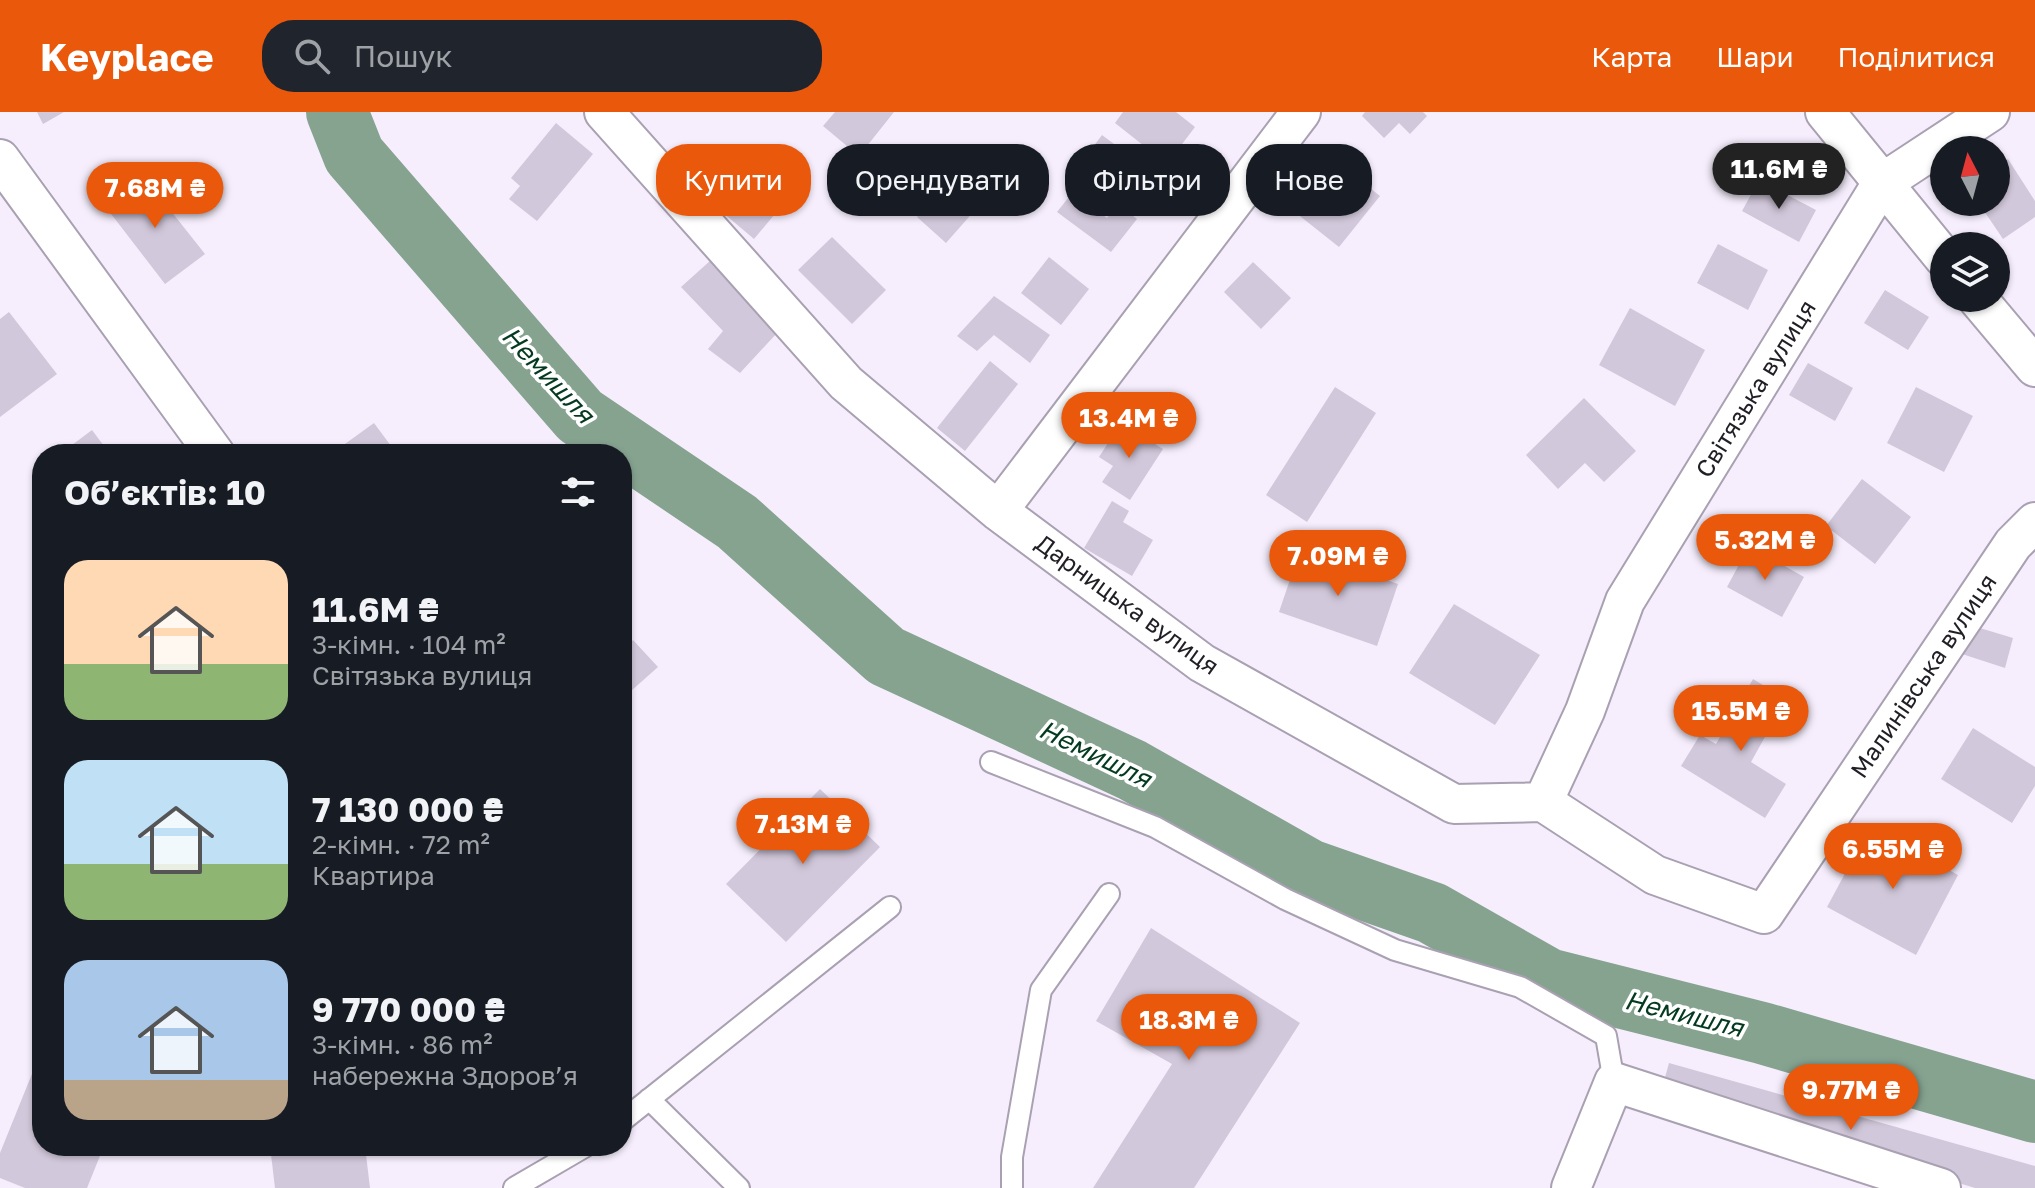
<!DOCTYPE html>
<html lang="uk">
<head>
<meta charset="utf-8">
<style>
  :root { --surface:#171b24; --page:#20242c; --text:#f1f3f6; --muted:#9ea1a6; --accent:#ea580c }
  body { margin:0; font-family:"Golos Text",sans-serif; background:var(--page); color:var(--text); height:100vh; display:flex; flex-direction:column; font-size:30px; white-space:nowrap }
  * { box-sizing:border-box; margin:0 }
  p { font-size:26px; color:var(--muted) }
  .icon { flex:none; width:44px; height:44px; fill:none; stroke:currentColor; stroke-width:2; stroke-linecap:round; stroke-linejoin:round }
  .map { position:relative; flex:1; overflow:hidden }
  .sheet { position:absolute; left:32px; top:332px; width:600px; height:712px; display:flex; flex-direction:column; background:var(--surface); border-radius:32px; box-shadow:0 2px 6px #0004 }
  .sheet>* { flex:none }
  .guide { position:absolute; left:656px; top:32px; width:760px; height:72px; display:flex; gap:16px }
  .needle { width:52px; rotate:354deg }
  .fabs { position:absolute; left:1930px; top:24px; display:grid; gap:16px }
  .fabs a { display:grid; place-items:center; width:80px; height:80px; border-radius:50%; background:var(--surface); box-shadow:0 2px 6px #0004; font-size:40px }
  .price { position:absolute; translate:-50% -68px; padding:0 18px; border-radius:28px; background:var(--accent); color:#fff; font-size:26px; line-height:52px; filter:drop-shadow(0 2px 4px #0008) }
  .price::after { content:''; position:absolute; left:50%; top:48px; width:24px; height:18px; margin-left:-12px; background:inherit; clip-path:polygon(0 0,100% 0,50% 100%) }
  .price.on { background:#222; color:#fff }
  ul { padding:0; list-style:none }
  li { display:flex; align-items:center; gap:24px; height:200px; padding:0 32px }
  li span { display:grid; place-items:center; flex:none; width:224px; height:160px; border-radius:24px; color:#555 }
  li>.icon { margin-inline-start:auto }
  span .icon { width:96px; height:96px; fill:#fffc; stroke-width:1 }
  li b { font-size:34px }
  h2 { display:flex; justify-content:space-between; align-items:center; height:96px; padding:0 32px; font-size:34px }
  .chip { padding:0 28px; border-radius:32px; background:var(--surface); box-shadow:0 2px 6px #0004; font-size:28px; line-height:72px }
  .chip.on { background:var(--accent); color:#fff }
  header { display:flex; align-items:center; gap:48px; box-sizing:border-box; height:112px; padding:0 40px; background:var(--accent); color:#fff }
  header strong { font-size:38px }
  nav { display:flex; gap:44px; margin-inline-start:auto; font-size:28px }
  .search { width:560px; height:72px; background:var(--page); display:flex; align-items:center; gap:20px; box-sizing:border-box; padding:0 28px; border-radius:32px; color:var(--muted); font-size:30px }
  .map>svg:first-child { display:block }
</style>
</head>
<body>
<header>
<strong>Keyplace</strong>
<div class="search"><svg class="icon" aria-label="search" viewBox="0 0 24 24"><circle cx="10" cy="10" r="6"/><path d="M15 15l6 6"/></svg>Пошук</div>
<nav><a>Карта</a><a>Шари</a><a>Поділитися</a></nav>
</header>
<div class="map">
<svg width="2035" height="1076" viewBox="0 0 2035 1076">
  <rect width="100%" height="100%" fill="#f6eefd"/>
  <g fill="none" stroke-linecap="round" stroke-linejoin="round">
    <path stroke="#86a390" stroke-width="62" d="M337,0L354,43L580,304L737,410L886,544L1132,658L1309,758L1432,801L1548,867L1762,921L2035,1000"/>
  </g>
  <path fill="#d2c8db" d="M37,0H64L43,12Z
    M835,0H894L859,44L823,14Z
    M1123,0H1176L1195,15L1167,52L1115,11Z
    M1365,0H1423L1427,4L1410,22L1399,11L1384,26L1362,4Z
    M556,11L593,42L537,109L509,87L520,74L511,66Z
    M1102,23L1165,70L1140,102L1078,55Z
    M736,41L789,85L754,127L702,83Z
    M1332,46L1380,84L1339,135L1291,97Z
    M2008,47L2035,89V105L2003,127L1978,90H1996V55Z
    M960,55L990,81L946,131L917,105Z
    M144,65L205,142L165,172L105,94Z
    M1759,68L1816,98L1799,130L1742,99Z
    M1072,81L1107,106L1118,92L1137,107L1111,140L1057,100Z
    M832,125L886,178L852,212L798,158Z
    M1718,132L1768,158L1748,198L1697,171Z
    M1049,145L1089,177L1061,213L1021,181Z
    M711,148L778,220L740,261L708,237L723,219L681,175Z
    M1253,150L1291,186L1261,217L1224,180Z
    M1885,178L1929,205L1908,238L1864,211Z
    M994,184L1050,223L1030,251L994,223L977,239L957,224Z
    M1630,196L1705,238L1675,294L1599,253Z
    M9,200L57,262L0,305V207Z
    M990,249L1018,272L965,339L937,316Z
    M1808,251L1853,276L1835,309L1789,283Z
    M1335,275L1376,301L1307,410L1266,383Z
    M1916,275L1973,304L1944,360L1887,331Z
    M1584,286L1636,339L1604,370L1585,351L1558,377L1526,343Z
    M374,311L397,342H331Z
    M1121,311L1163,337L1130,388L1102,370L1113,354L1099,345Z
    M92,318L110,342H60Z
    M1862,367L1911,405L1875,452L1826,414Z
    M1112,389L1129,399L1123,410L1153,428L1132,464L1084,436Z
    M1749,434L1804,465L1782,505L1727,475Z
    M1300,438L1398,472L1377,534L1279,500Z
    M1454,492L1540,543L1495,613L1409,561Z
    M1970,513L2013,526L2005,556L1962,542Z
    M633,528L658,555L622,587V540Z
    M1753,567L1786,587L1751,650L1786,672L1765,706L1681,654L1700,623L1716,632Z
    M1973,616L2035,655V674L2012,711L1941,667Z
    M820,677L880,735L786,830L726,772Z
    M1870,715L1958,763L1916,843L1827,795Z
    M1151,816L1300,911L1194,1076H1093L1172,952L1096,909Z
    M42,937V1034H104L87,1076H25L0,1066V1041Z
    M1669,951L2035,1054V1076H1975L1661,980Z
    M270,1034H365L370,1076H275Z"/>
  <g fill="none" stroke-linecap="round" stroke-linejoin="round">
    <g stroke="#a9a0b2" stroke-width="24">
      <path id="lane" d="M991,650L1155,715L1285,787L1395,838L1520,875L1606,924L1614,970
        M649,987L739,1076
        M622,1009L890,795
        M514,1076L586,1034
        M1012,1076V1045L1041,878L1109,782"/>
    </g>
    <g stroke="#a9a0b2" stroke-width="42">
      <path id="street" d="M604,0L846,271L998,399L1202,551L1454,692L1543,690L1655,763L1764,802L2013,432L2035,410
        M1825,0L1944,146
        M0,47L215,342
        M1977,186L2035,255
        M998,399L1301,0
        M1543,690L1585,599L1625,489L1882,71L1990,0
        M1571,1076L1614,970L1941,1076"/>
    </g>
    <use href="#lane" stroke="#fff" stroke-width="20"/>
    <use href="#street" stroke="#fff" stroke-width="38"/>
  </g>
  <g text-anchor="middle" stroke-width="7" stroke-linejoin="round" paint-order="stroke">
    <g font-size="24" fill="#211e25" stroke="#fff">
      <text transform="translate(1756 277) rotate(-58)" y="8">Світязька вулиця</text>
      <text transform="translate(1127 493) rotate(36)" y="8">Дарницька вулиця</text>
      <text transform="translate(1924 564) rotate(-56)" y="8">Малинівська вулиця</text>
    </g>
    <g font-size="26" font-style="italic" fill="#043a1f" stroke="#fff">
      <text transform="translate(548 263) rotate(47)" y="9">Немишля</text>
      <text transform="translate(1095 642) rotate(26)" y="9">Немишля</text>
      <text transform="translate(1684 902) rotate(14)" y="9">Немишля</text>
    </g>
  </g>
</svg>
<div class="fabs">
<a><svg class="needle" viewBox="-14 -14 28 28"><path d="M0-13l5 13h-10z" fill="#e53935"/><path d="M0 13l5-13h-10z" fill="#9ea1a6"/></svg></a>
<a><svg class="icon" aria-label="layers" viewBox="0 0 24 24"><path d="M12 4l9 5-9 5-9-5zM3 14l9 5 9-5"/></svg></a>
</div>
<b class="price on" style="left:1779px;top:99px">11.6M ₴</b>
<b class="price" style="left:155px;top:118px">7.68M ₴</b>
<b class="price" style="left:1129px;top:348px">13.4M ₴</b>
<b class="price" style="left:1765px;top:470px">5.32M ₴</b>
<b class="price" style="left:1338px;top:486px">7.09M ₴</b>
<b class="price" style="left:1741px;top:641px">15.5M ₴</b>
<b class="price" style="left:803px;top:754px">7.13M ₴</b>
<b class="price" style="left:1893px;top:779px">6.55M ₴</b>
<b class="price" style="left:1189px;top:950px">18.3M ₴</b>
<b class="price" style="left:1851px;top:1020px">9.77M ₴</b>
<div class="guide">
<a class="chip on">Купити</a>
<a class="chip">Орендувати</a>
<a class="chip">Фільтри</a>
<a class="chip">Нове</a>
</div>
<section class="sheet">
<h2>Об’єктів: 10<svg class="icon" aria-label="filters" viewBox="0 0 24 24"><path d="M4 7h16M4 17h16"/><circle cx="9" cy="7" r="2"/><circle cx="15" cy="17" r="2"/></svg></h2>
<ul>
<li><span style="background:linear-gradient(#ffd9b3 65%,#8fb573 0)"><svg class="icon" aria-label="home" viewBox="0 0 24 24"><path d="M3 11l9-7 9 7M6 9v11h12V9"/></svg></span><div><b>11.6M ₴</b><p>3-кімн. · 104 m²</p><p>Світязька вулиця</p></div></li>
<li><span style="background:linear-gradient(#bfe0f5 65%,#8fb573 0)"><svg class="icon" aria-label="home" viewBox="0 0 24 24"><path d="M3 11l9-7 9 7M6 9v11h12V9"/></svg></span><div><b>7 130 000 ₴</b><p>2-кімн. · 72 m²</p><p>Квартира</p></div></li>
<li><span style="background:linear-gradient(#a9c7e8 75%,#b9a48a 0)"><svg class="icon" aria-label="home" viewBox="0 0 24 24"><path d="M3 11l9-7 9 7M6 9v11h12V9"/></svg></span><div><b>9 770 000 ₴</b><p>3-кімн. · 86 m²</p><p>набережна Здоров’я</p></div></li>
</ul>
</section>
</div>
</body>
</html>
